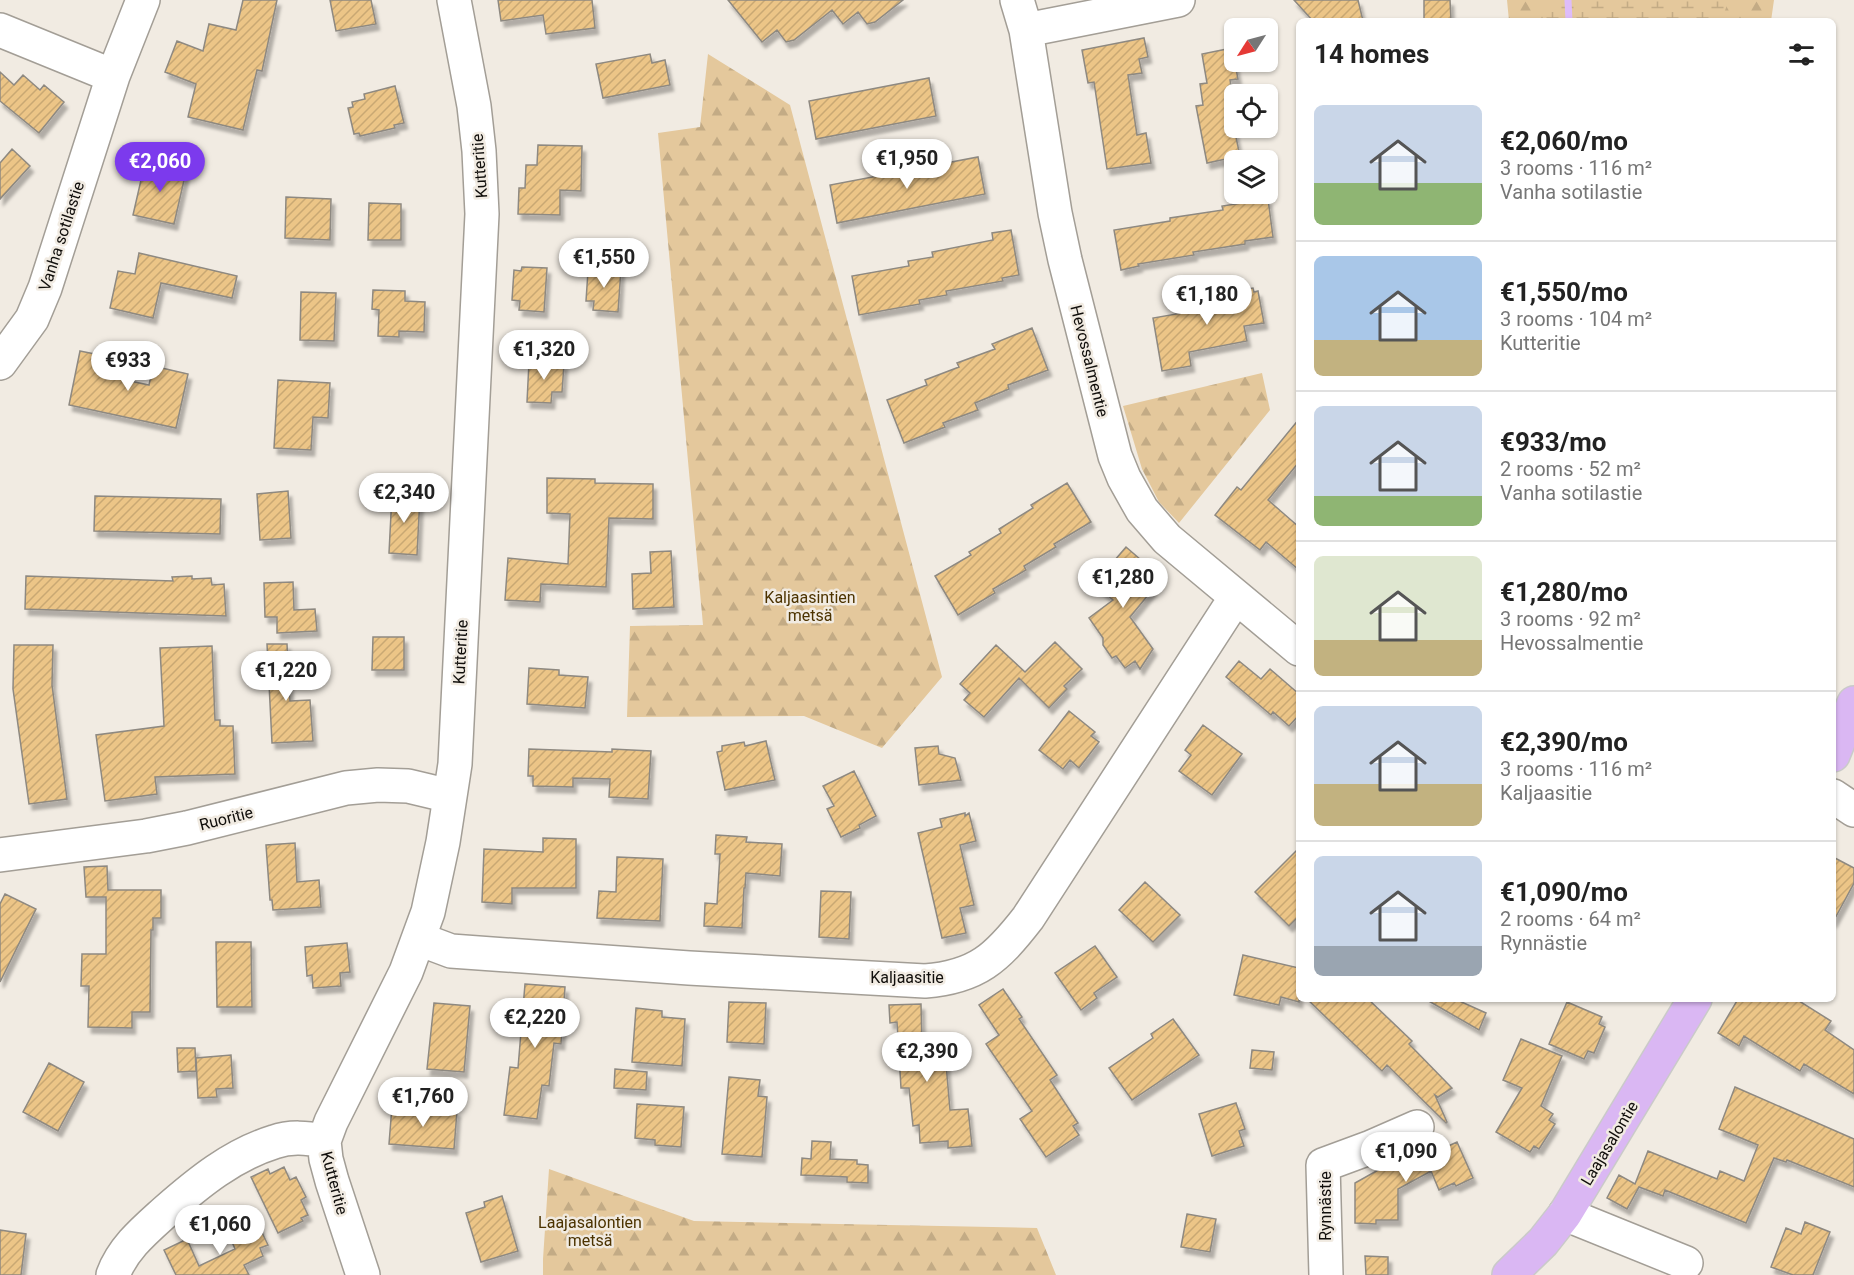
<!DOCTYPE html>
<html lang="en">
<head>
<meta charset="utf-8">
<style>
  :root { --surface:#fff; --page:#f2f2f2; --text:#222; --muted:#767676; --line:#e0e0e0; --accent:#7c3aed }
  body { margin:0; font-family:Roboto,sans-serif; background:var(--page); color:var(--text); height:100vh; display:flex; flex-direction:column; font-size:22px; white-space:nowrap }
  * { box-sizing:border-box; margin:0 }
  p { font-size:20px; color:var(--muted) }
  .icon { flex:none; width:33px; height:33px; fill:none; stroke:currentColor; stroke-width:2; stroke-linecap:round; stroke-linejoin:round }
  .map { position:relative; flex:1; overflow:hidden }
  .details { position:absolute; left:1296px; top:18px; width:540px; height:984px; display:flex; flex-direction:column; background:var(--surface); border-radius:9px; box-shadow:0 2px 4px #0004 }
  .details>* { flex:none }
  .needle { width:39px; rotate:234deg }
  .buttons { position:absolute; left:1224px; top:18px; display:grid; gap:12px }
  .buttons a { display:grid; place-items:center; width:54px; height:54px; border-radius:9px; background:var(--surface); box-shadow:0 2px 4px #0004; font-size:30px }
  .price { position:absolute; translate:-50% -51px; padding:0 14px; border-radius:21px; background:#fff; color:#222; font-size:20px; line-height:39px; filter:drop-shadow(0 2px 3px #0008) }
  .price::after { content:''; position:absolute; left:50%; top:36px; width:18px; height:14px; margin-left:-9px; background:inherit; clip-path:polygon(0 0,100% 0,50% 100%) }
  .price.active { background:var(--accent); color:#fff }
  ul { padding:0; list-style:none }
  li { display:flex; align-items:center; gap:18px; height:150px; padding:0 18px }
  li+li { border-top:2px solid var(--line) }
  li span { display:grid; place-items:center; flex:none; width:168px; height:120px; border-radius:9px; color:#555 }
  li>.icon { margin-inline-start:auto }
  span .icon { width:72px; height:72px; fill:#fffc; stroke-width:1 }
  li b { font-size:26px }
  h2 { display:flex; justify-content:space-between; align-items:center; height:72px; padding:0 18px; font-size:26px }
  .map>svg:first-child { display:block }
</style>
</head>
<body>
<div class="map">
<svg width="1854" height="1275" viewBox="0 0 1854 1275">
  <defs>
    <pattern id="forest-firs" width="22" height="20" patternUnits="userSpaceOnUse" patternTransform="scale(1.5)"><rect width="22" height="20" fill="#e4c89c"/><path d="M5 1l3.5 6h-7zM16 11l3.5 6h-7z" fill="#c3ab85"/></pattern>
    <pattern id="wetland-marsh" width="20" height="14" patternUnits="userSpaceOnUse" patternTransform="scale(1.5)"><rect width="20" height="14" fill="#e4c89c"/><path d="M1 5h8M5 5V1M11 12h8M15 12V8" fill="none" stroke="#c3ab85"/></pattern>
    <pattern id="building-hatch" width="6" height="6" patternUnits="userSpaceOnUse" patternTransform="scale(1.5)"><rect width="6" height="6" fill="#ecc587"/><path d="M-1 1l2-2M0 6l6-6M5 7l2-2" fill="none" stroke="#c9a873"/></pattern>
    <filter id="shadow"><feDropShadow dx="3.5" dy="6" stdDeviation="1.5" flood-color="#0004"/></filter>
  </defs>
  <rect width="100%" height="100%" fill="#f1ebe2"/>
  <path fill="url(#forest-firs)" d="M1507,0H1774L1771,21H1509Z
    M708,54L790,105L942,677L882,748L804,716L627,717L630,626L703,625L658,133L700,127Z
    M1262,373L1270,410L1179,523L1159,502L1142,469L1123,406Z
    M549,1169L694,1221L1037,1228L1056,1275H543V1259Z"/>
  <path fill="url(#wetland-marsh)" d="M1546,0H1729L1721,21H1546Z"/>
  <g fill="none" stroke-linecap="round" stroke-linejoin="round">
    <path stroke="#debcfa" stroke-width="7" d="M1568,0L1569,21"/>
  </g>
  <path fill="url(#building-hatch)" stroke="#8e8981" stroke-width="1.5" filter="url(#shadow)" d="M243,0H277L262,71L257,70L243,130L188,117L196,84L165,72L177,41L203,51L209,24L236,30Z
    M330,0H371L376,24L336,31Z
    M498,0H592L595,28L546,34L543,15L501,21Z
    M728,0H903L875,22L867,24L858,12L843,24L832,10L794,40L786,42L777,30L762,42Z
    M1294,0H1358L1363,21H1313Z
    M1424,0H1450L1451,21H1424Z
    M1144,38L1148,57L1139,59L1142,73L1128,75L1137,135L1146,133L1151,163L1107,169L1094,82L1088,83L1082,50Z
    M1232,48L1238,79L1230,80L1233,99L1228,100L1240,156L1207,163L1196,106L1203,105L1200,84L1207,83L1202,54Z
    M650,54L652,63L665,60L670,85L603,98L596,64Z
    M0,72L14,85L23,75L40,90L44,85L64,102L39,133L0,101Z
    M929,78L936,116L816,139L809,101Z
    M395,86L404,123L394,125L395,128L360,136L359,133L354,134L348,108L353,107L352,102L365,99L364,94Z
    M538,145L582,146L581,191L560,190V215L518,214L519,188H525L526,165H537Z
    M12,149L30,166L0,199V163Z
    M978,157L985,194L837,223L830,185Z
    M163,162L187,167L174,224L133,215L144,167L161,171Z
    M286,197L331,199L330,240L285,238Z
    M1268,199L1273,237L1245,241V244L1193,252L1194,255L1138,264L1139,266L1121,270L1114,230L1170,221V218L1223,210L1222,206Z
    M369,203L401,204V240H368Z
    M1011,230L1019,275L1002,278L1003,281L946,291L947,295L919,300L920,304L859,315L852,276L909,266L908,261L933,257L932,252L993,240L992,233Z
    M139,253L237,276L232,298L161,283L153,318L110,308L118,271L135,274Z
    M522,267L547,268L544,312L519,310L520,301L512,300L514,270L521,271Z
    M596,267L621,269L618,312L593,310L594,301H586L588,271L595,272Z
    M1232,288V291L1253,288L1254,292L1258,291L1264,323L1244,326L1247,341L1189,352L1191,366L1162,371L1153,318L1211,308L1208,292Z
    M373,290L405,291V301L425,302L424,332L399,331V337L378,336L379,310L372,309Z
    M301,292L336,293L334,341L300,340Z
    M1032,328L1048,370L1008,385L1009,389L975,403L978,410L943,423L945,427L904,443L887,400L927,385L925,380L959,367L957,363L995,349L992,344Z
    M80,351L115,358L111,377L149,385L153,366L188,374L176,428L69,405Z
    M529,362L564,364L562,392H552L551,403L527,402Z
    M278,380L330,383L328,418L313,417L311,450L274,448Z
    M1299,419V462L1268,500L1299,527V570L1266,542L1260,550L1215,515L1237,487L1241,490Z
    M547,478L595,479V483L653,484V519L609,518L606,587L541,584L540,602L505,600L508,558L568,564L570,514L547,513Z
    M1067,483L1091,522L1054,544L1056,547L1024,566L1026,570L993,589L995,593L958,615L935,576L971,555L969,552L1001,533L999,529L1033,508L1031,505Z
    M288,491L291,538L260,540L257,494Z
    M392,494L420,496L417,555L389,553Z
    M95,496L221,499L220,534L94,531Z
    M1126,547L1148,566L1139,577L1153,589L1130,617L1153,649L1140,669L1135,661L1125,668L1116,656L1112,658L1103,645V638L1089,618L1113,600L1092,583L1111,559L1114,561Z
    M671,551L674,607L633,609L632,574L651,573L650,552Z
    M26,576L173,581L172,577L192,576V579L211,578L212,585L224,584L226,616L25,609Z
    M293,582L294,610L315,609L317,631L277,633V617H265L264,583Z
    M373,637H404V670H372Z
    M1055,642L1082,669L1064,686L1067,689L1049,708L1019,678L984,717L964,700L970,693L960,684L996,645L1025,672Z
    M267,644H287L290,701L310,700L313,741L272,743Z
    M14,645H53L52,685L67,799L29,804L13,689Z
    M212,646L215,720H220V726H233L235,774L155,777L157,794L105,801L96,735L164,726L160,648Z
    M1239,661L1261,679L1270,669L1299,694V715L1289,726L1273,712L1271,715L1226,677Z
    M529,668L559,670V675L588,677L585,708L527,704Z
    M1069,711L1095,732L1091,736L1099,742L1079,768L1070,760L1063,769L1039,750Z
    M1203,725L1242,754L1212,795L1179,771L1191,755L1185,750Z
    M766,741L775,780L725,790L717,752L722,751V746L744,742L745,746Z
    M938,746L939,754L955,758L961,780L919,785L915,748Z
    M529,749L612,752V749L651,751L648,799L609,797L610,779L573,778V787L533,786V776H528Z
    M854,771L876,816L859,825L860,828L841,837L827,809L834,806L823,786Z
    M965,813V816L969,813L976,841L960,845L974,905L960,908L966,933L942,938L918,833L942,827L940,819Z
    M716,835L747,837L746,842L782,844L780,876L746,873L745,888H744L742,928L704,926L705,903L717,904L720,854H715Z
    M543,838L576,839V888H512V904L482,902L484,849L543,852Z
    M295,843L297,882L319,880L321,907L273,910L272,900H270L266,845Z
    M1299,848V916L1289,926L1255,892Z
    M617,857L663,859L660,921L597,918L599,891L616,892Z
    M1833,857L1854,868V883L1833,922Z
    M107,866L108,890H161V918H153V930H151L150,1012H132V1028L88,1027L89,986H81L82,954H106V897H86L84,867Z
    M1145,882L1180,915L1153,942L1119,910Z
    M821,891L851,892L849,939L819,937Z
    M5,894L36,909L0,982V904Z
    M216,942H251L252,1007H217Z
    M347,943L350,972L340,973L341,986L313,988L312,975L307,976L305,947Z
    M1095,946L1117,977L1094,993L1097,998L1081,1010L1055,973Z
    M1243,955L1299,968V1002L1281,997L1279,1005L1234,995Z
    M525,984L565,987L561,1044L554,1043L549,1086L542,1085L537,1119L504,1115L510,1067L518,1068Z
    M1003,989L1022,1017L1019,1019L1057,1075L1050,1080L1078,1123L1073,1126L1079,1135L1046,1157L1020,1119L1032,1111L986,1044L999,1035L979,1005Z
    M1307,999H1368L1412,1041L1409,1044L1452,1088L1438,1097L1435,1095L1447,1122L1446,1123L1387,1065L1382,1071Z
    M1427,999H1455L1486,1013L1479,1030L1427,1000Z
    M1738,999H1796L1831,1021L1825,1030L1854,1050V1094L1804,1064L1800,1071L1744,1036L1739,1046L1718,1033Z
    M729,1002L766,1003L764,1044L727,1042Z
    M1567,1002L1602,1017L1599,1024L1605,1027L1594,1053L1588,1051L1584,1059L1549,1044Z
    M434,1003L470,1006L464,1072L427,1069Z
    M921,1004L922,1046L934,1045L935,1064H946L950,1110L968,1109L972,1146L948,1148V1141L920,1143L919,1125L913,1126L909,1088H901L897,1022L890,1023L889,1005Z
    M636,1008L662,1011V1017L685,1019L682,1066L632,1062Z
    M1173,1019L1199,1055L1132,1100L1109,1068L1153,1038L1151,1034Z
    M1521,1039L1562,1056L1541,1106L1553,1114L1549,1120L1555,1124L1539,1149L1534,1146L1530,1152L1496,1132L1522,1088L1503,1080Z
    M177,1048H195L196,1071L178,1072Z
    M1252,1050L1274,1052L1272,1070L1250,1068Z
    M231,1055L233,1088L216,1089L217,1097L198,1098L196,1058Z
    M49,1063L84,1082L58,1131L23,1112Z
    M615,1069L647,1072L646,1090L614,1088Z
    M729,1077L760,1080L758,1096L767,1097L762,1157L722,1154Z
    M1735,1087L1854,1139V1187L1787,1160L1786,1162L1774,1158L1746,1223L1665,1190L1663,1196L1639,1187L1627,1209L1607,1198L1619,1175L1635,1184L1648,1151L1717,1179L1720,1171L1744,1181L1758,1145L1719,1129Z
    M1236,1103L1245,1129L1239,1131L1244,1146L1212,1156L1199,1114Z
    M637,1104L684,1107L681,1147L655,1145V1140L635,1138Z
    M392,1106L457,1111L454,1149L389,1144Z
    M812,1141L831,1142L830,1159L857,1160V1164L868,1165V1183L847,1182V1177L801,1175L802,1158L811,1159Z
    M1457,1142L1473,1178L1456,1186L1454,1183L1439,1190L1431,1171L1398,1189V1220H1376V1224L1355,1223V1183L1396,1160L1400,1168Z
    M284,1167L290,1180L296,1177L306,1197L301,1200L308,1215L301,1218L303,1221L278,1233L251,1177L268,1169L270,1174Z
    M502,1196L518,1251L481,1262L466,1213L485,1207L484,1202Z
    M1187,1214L1216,1219L1210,1252L1181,1247Z
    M1805,1222L1830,1232L1813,1275H1793L1771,1267L1786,1228L1801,1234Z
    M258,1224L268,1245L260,1248L263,1256L244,1265L249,1275H176L164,1250L187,1239L199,1266L235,1249L230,1237Z
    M0,1230L26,1234L21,1275H0Z
    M1365,1256L1388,1257V1275H1366Z"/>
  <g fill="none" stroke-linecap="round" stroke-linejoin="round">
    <g stroke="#a39e96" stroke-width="36">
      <path id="minor" d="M1017,0L1026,30L1055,213L1065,260L1115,456L1124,478L1142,510L1167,539L1299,649
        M0,30L113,76
        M1026,30L1178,0
        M0,363L32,319L45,288L113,76L143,0
        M1833,796L1854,810
        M0,855L146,836L187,828L346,788L378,785L408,786L450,796
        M419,939L451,951L689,968L925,981C977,977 997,958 1028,918L1236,597
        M1565,1214L1686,1263
        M113,1275C123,1248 145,1230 166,1211C198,1183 232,1155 274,1142C291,1136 307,1138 324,1141
        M363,1275L332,1181L326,1159L324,1141L331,1122L406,972L428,912L443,842L455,764L482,214L479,151L474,106L454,0
        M1326,1275L1323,1165L1369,1148L1417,1127"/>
    </g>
    <g stroke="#cacac9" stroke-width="36">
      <path id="major" d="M1833,755L1854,703
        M1509,1275L1543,1242L1565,1214L1695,999"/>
    </g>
    <use href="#minor" stroke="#fff" stroke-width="33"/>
    <use href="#major" stroke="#dab7f3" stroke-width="33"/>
  </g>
  <g text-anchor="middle" stroke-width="5" stroke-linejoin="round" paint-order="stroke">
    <g font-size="16" fill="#100e0b" stroke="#f1ebe2">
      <text transform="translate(479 166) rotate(-94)" y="6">Kutteritie</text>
      <text transform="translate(61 236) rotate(-72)" y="6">Vanha sotilastie</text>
      <text transform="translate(1090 361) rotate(76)" y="6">Hevossalmentie</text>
      <text transform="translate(460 652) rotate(-87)" y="6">Kutteritie</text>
      <text transform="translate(226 818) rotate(-14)" y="6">Ruoritie</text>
      <text x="907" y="983">Kaljaasitie</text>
      <text transform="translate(1609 1143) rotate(-59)" y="6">Laajasalontie</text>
      <text transform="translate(335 1183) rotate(75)" y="6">Kutteritie</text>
      <text transform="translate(1325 1206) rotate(-90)" y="6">Rynnästie</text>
    </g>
    <g font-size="16" fill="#4c3300" stroke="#f1ebe2">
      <text x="810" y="603">Kaljaasintien<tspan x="810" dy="18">metsä</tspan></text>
      <text x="590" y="1228">Laajasalontien<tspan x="590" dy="18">metsä</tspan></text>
    </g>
  </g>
</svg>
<div class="buttons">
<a><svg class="needle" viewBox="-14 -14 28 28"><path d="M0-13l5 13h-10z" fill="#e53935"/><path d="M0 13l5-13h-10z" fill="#767676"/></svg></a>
<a><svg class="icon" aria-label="locate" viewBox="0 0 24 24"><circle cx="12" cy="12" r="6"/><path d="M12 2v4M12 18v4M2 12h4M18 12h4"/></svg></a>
<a><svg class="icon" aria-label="layers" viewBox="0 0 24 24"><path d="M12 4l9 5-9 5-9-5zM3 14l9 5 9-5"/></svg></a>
</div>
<b class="price" style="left:907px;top:190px">€1,950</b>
<b class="price active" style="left:160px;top:193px">€2,060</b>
<b class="price" style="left:604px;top:289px">€1,550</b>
<b class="price" style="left:1207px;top:326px">€1,180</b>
<b class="price" style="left:544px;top:381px">€1,320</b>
<b class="price" style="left:128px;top:392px">€933</b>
<b class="price" style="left:404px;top:524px">€2,340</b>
<b class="price" style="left:1123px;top:609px">€1,280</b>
<b class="price" style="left:286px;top:702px">€1,220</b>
<b class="price" style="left:535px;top:1049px">€2,220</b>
<b class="price" style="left:927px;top:1083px">€2,390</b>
<b class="price" style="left:423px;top:1128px">€1,760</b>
<b class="price" style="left:1406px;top:1183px">€1,090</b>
<b class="price" style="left:220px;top:1256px">€1,060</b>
<section class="details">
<h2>14 homes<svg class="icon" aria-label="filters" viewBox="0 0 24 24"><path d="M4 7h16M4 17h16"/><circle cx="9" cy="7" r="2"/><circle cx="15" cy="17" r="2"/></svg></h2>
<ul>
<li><span style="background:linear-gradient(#c9d6e8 65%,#8fb573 0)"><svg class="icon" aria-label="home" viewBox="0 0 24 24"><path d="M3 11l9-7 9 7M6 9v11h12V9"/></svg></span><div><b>€2,060/mo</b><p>3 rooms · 116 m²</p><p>Vanha sotilastie</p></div></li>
<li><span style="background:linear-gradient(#a9c7e8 70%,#c2b280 0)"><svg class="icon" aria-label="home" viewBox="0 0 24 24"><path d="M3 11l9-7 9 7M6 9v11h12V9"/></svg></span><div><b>€1,550/mo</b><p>3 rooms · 104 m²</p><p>Kutteritie</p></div></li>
<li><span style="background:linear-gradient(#c9d6e8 75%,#8fb573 0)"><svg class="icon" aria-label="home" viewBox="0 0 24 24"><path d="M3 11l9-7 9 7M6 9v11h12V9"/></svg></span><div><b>€933/mo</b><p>2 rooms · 52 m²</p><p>Vanha sotilastie</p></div></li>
<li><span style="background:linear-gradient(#dfe7d0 70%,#c2b280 0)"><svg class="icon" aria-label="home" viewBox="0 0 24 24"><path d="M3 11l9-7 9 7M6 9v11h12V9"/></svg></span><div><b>€1,280/mo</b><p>3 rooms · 92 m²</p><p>Hevossalmentie</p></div></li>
<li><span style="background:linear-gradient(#c9d6e8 65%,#c2b280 0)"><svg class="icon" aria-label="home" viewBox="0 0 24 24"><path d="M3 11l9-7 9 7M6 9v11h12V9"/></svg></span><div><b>€2,390/mo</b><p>3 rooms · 116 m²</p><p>Kaljaasitie</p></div></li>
<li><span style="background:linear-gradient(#c9d6e8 75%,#9aa5b1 0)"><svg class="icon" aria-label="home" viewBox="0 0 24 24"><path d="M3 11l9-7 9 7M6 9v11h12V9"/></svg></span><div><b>€1,090/mo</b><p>2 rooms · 64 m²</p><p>Rynnästie</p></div></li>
</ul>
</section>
</div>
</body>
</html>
